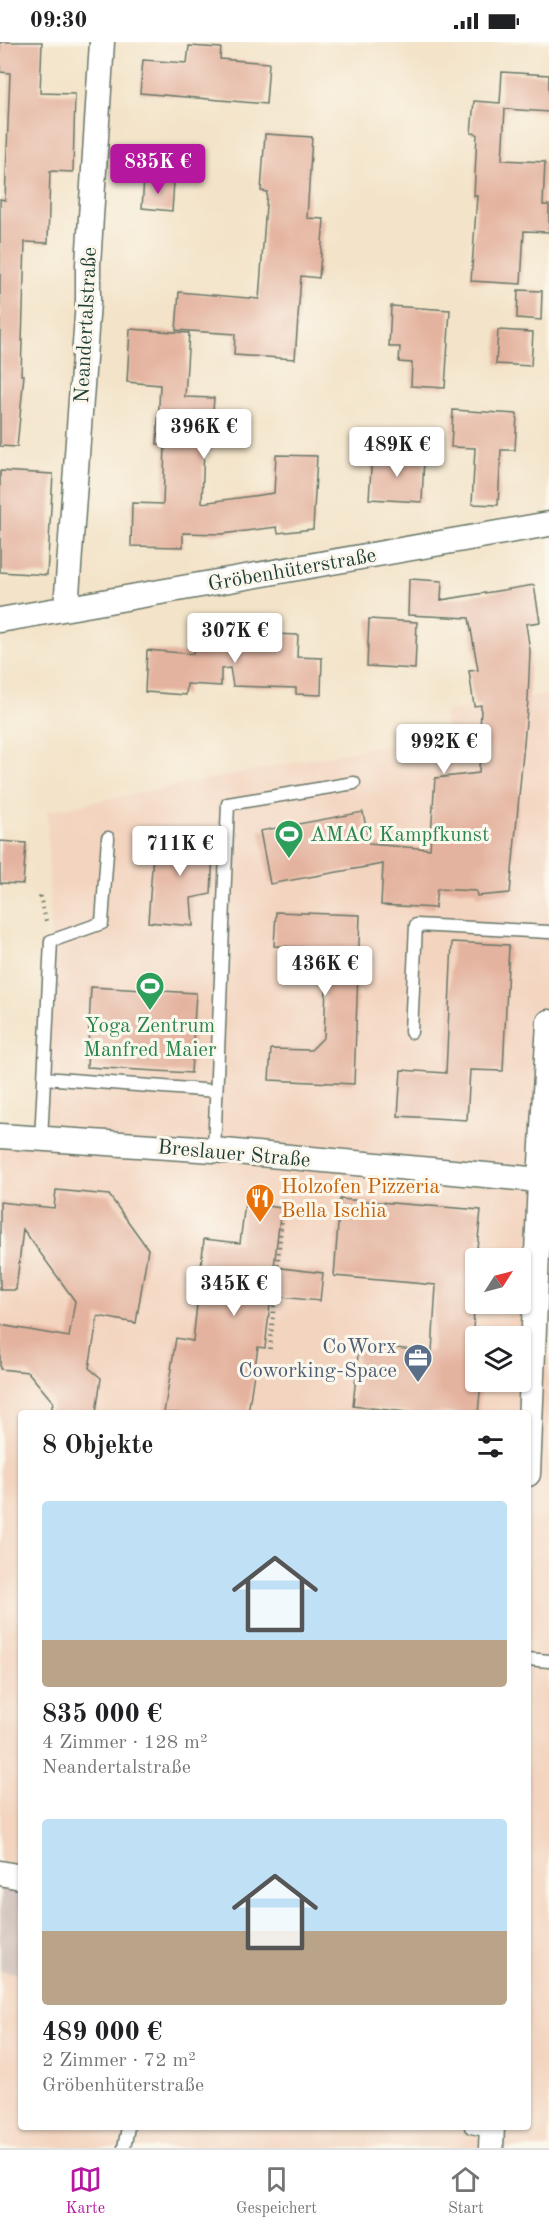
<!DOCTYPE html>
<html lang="de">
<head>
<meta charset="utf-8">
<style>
  :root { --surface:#fff; --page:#f2f2f2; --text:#202124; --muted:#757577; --line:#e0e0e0; --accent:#b5179e }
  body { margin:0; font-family:"Old Standard TT",serif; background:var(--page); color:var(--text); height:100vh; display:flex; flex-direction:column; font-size:22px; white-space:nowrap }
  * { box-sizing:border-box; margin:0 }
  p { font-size:20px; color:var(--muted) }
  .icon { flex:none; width:33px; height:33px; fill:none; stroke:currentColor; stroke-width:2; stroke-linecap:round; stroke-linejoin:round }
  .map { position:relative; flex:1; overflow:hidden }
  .sheet { position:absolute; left:18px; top:1368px; width:513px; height:720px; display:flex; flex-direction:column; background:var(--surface); border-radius:6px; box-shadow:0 2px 4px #0004 }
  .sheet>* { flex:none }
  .needle { width:39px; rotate:54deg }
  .buttons { position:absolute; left:465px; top:1206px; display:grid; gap:12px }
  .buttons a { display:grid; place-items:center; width:66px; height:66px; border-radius:6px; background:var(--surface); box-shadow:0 2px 4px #0004; font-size:30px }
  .price { position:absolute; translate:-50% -51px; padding:0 14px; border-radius:6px; background:#fff; color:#222; font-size:20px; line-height:39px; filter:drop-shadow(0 2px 3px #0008) }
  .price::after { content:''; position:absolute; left:50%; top:36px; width:18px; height:14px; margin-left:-9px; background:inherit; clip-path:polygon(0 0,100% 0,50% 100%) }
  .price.on { background:var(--accent); color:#fff }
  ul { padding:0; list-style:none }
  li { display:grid; align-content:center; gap:12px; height:318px; padding:0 24px }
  li span { display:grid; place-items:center; height:186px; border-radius:6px; color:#555 }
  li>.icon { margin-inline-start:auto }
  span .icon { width:108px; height:108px; fill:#fffc; stroke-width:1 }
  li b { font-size:26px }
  h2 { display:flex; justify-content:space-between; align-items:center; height:72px; padding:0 24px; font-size:26px }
  .status { display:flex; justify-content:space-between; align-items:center; height:42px; padding:0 30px; background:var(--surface); direction:ltr }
  .status svg { height:16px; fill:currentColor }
  .menu { display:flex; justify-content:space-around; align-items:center; height:84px; border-top:2px solid var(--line); background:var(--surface); font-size:16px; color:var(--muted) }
  .menu a { display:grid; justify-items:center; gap:3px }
  .menu .on { color:var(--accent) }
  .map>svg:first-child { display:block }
</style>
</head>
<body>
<div class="status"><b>09:30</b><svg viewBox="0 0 49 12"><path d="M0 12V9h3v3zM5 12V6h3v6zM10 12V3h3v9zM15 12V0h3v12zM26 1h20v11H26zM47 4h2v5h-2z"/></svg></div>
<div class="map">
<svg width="549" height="2106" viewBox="0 0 549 2106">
  <rect width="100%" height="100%" fill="#fbf7ec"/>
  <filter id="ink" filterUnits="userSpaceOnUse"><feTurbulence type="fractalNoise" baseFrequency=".0167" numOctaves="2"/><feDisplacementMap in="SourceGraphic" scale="12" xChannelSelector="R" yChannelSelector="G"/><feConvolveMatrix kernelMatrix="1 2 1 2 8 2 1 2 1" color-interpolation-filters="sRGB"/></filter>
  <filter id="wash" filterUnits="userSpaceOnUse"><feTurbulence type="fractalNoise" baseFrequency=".008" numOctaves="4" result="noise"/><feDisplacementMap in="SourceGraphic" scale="24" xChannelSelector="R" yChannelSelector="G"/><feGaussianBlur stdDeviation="1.35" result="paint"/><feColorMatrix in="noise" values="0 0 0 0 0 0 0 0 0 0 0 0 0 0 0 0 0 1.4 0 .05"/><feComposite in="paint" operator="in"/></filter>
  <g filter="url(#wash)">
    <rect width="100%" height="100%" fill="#f3e3c8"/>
    <path fill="#f3d4bf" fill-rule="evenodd" d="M549,652V2106H0V1094L40,1098L51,899L47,769L445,691V670ZM476,1216H520V1262H476ZM476,1294H520V1340H476ZM21,1371H528V2085H21Z"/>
    <path fill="#cfc0bb" d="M0,1847L21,1850V1932L0,1929Z"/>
    <g id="blocks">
      <path fill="#e4b39f" d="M0,0H42L40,51L75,52L73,130L50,129L48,201L25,200L21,333H24L17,405L0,404V157L5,158L10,31L0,30Z
        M189,4L221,6L220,17L269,21L266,62L140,51L143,18L187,21Z
        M502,30L549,33V70L505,67L502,118L545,120L543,163H549V190L524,189L521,242L471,239L477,154H474L477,92L471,91L474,59L500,61Z
        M265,92L312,95L307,176L324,177L319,236L301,234L295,317L234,313L235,292L176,288L179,250L259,257L267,150L261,149Z
        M144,137L174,140L172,169L142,166Z
        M518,248L542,249L541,278L517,276Z
        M391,264L450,268L445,346L411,344L412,321L399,320L400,305H389Z
        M130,287L189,291L185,355L214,356L210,405H204L202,461L274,451L276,413L317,414L313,487L278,491L277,485L222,492L183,491V505L131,504L132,461L163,462L165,402H157L160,343L127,340Z
        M498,288L533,290L531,324L496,322Z
        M453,368L517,372L515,408H501L498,463L472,462L475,406L451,405Z
        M372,412L424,415L422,460L369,457Z
        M0,429L53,432L47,533L0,530Z
        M409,537L442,539L441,558L534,543L540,580L526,582L530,609L528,658L510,851L477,854L476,849L437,847L435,866L381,863L383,822L270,842L260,789L363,770L369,802L430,807L435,736L479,731L481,663L474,664L469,629L478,628L469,576L408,573Z
        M369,577L417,580L415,627L367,624Z
        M194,589L298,593L297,615L322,616L321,653L296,652V646L233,644L230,626L221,627V644L187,642L186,653L145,650L147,608L193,612Z
        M214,788L211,852L191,856L193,884L148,880L154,799Z
        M0,799L26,801L23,842L0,841Z
        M276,870L360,873L354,1042L269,1038L271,1007L311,1008L324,995L327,920L315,906L274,904Z
        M452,900L509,903L503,1029L470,1028L467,1078L398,1074L401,1028L446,1031Z
        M91,945L196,951L191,1031L87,1025Z
        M56,1148L109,1153L148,1207L136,1281L98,1274L89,1326L101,1336L96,1371H51L53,1360L28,1330L0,1327V1283L69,1295L75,1259L23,1187L16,1248H0V1160L54,1166Z
        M340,1157L481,1168L476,1216L472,1315H476V1340H481L478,1371H415L353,1364L359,1302L432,1310L436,1243L334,1234Z
        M245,1161L281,1166L274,1225L323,1231L320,1259L271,1254L265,1306L258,1305L248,1371H164L176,1296L193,1299L204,1197L240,1201Z"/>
    </g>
  </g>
  <g filter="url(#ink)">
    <use href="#blocks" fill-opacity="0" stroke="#697768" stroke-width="1.5"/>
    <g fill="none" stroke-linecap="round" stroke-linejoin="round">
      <g stroke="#697768" stroke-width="15">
        <path id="lane" d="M411,990L416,883L549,890
          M44,1036L216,1049
          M41,1098L51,899L102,881L108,796
          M214,1108L228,762L354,741
          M528,1617L549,1619
          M471,2085L491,2089
          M124,2106L128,2085"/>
      </g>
      <g stroke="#697768" stroke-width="27">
        <path id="street" d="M66,566L88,260V223L102,0
          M0,578L549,482
          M0,1094L214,1108L540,1138
          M528,1432L540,1138L549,980
          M0,1831L21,1835
          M491,2106L492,2085"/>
      </g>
      <path stroke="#697768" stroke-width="4" stroke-dasharray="1.5 4.5" stroke-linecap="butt" d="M40,854L46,879
        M270,1307L285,1141
        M528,1856H529"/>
      <use href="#lane" stroke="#fff" stroke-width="12"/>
      <use href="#street" stroke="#fff" stroke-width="24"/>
    </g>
  </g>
  <defs>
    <g id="stadium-pin" transform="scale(1.5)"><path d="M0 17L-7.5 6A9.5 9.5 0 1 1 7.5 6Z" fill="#2e9e5b" stroke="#fbf7ec"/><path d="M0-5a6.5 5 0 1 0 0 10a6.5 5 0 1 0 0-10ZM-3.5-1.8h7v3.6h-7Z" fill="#fff"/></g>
    <g id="restaurant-pin" transform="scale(1.5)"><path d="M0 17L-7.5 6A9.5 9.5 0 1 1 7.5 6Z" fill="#e8710a" stroke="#fbf7ec"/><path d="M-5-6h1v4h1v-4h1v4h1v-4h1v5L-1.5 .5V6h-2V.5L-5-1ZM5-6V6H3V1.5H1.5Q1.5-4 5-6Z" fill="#fff"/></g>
    <g id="office-pin" transform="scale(1.5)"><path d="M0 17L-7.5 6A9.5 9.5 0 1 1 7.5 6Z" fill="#5c6f8a" stroke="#fbf7ec"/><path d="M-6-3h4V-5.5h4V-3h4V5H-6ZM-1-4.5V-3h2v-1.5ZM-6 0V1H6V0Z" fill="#fff"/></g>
  </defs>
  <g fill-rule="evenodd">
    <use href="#stadium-pin" x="289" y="792"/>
    <use href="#stadium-pin" x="150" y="944"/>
    <use href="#restaurant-pin" x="260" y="1156"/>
    <use href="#office-pin" x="418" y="1316"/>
  </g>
  <g text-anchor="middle" stroke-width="6" stroke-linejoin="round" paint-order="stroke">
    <g font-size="21" fill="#1f3d34" stroke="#fbf7ec">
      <text transform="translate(85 283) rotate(-87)" y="7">Neandertalstraße</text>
      <text transform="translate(292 527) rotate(-10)" y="7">Gröbenhüterstraße</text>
      <text transform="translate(234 1111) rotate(5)" y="7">Breslauer Straße</text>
    </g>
    <g font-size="21" fill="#27864d" stroke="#fbf7ec" text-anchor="start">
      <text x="310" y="799">AMAC Kampfkunst</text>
      <text x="150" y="990" text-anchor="middle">Yoga Zentrum<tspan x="150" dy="24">Manfred Maier</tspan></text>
    </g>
    <g font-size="21" fill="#c56008" stroke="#fbf7ec" text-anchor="start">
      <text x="281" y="1151">Holzofen Pizzeria<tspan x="281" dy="24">Bella Ischia</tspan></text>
    </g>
    <g font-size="21" fill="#4e5e75" stroke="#fbf7ec" text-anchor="end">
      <text x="397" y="1311">CoWorx<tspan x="397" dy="24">Coworking-Space</tspan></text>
    </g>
  </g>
</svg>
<div class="buttons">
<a><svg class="needle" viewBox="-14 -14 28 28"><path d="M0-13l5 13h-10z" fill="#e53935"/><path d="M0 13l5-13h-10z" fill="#757577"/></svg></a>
<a><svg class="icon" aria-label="layers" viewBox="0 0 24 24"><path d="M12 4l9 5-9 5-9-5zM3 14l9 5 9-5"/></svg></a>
</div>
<b class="price on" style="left:158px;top:153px">835K €</b>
<b class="price" style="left:204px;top:418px">396K €</b>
<b class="price" style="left:397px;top:436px">489K €</b>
<b class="price" style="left:235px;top:622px">307K €</b>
<b class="price" style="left:444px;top:733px">992K €</b>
<b class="price" style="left:180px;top:835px">711K €</b>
<b class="price" style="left:325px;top:955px">436K €</b>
<b class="price" style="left:234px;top:1275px">345K €</b>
<section class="sheet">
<h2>8 Objekte<svg class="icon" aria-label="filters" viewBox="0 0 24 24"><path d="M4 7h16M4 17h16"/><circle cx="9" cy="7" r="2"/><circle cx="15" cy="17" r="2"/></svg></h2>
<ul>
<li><span style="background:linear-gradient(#bfe0f5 75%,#b9a48a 0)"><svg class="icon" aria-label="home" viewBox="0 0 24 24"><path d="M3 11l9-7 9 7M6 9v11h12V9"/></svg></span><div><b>835 000 €</b><p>4 Zimmer · 128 m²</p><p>Neandertalstraße</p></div></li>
<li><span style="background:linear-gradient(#bfe0f5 60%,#b9a48a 0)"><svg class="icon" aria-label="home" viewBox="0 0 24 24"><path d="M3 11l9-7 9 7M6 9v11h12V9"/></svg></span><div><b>489 000 €</b><p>2 Zimmer · 72 m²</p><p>Gröbenhüterstraße</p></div></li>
</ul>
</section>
</div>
<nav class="menu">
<a class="on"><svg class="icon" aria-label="map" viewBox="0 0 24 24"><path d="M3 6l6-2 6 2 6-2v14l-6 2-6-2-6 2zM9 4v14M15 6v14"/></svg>Karte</a>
<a><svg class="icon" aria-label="saved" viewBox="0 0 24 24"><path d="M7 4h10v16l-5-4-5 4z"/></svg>Gespeichert</a>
<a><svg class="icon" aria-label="home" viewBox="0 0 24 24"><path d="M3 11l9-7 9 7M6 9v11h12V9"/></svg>Start</a>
</nav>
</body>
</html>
